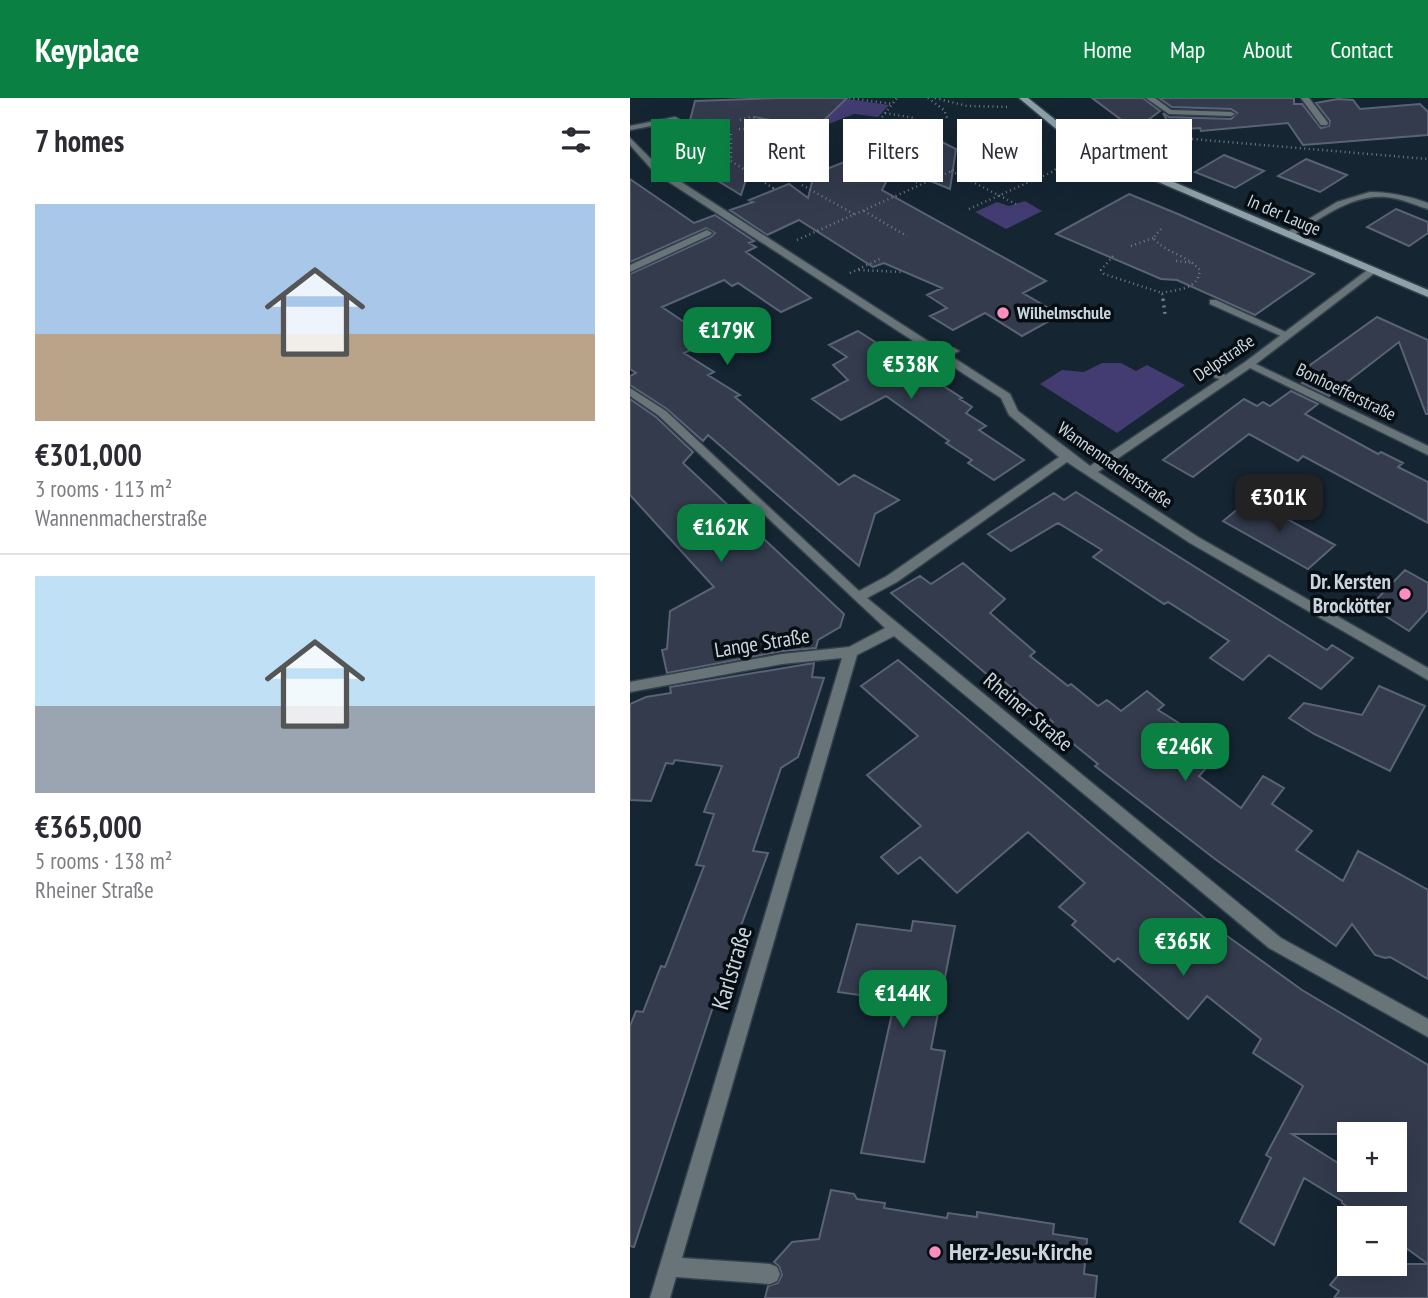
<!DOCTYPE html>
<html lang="en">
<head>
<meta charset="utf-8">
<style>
  :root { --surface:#fff; --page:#f2f2f3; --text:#2b2b33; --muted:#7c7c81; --line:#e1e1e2; --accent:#0b8043 }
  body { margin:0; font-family:"PT Sans Narrow",sans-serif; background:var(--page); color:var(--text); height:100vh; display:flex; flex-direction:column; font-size:26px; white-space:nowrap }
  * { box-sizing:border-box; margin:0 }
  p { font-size:23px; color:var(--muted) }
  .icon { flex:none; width:38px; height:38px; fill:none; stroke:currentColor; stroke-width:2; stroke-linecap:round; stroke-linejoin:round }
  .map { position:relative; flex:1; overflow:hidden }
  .drawer { display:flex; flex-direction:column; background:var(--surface); width:630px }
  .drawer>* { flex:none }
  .banner { position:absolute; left:21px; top:21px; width:665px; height:63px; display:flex; gap:14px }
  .fabs { position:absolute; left:707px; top:1024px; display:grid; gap:14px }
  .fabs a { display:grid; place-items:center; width:70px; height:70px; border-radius:0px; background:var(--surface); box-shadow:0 7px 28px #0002; font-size:35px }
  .price { position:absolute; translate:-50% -60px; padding:0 16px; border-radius:14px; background:var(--accent); color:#fff; font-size:23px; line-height:46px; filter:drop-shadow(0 2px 4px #0008) }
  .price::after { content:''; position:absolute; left:50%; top:42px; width:21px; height:16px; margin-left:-10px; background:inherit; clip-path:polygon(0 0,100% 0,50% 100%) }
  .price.current { background:#222; color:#fff }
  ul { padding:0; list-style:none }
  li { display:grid; align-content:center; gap:14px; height:371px; padding:0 35px }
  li+li { border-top:2px solid var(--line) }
  li span { display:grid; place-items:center; height:217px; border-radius:0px; color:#555 }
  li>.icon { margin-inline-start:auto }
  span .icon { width:126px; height:126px; fill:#fffc; stroke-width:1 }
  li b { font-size:30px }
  h2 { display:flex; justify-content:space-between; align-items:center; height:84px; padding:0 35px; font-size:30px }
  .tag { padding:0 24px; border-radius:0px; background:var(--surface); box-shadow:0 7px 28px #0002; font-size:24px; line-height:63px }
  .tag.current { background:var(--accent); color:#fff }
  header { display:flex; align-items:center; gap:42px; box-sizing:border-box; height:98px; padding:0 35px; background:var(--accent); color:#fff }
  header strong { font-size:33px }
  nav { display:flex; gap:38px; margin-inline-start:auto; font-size:24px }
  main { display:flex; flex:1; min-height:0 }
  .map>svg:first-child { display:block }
</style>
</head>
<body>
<header>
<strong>Keyplace</strong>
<nav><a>Home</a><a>Map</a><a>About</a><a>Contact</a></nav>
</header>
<main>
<section class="drawer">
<h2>7 homes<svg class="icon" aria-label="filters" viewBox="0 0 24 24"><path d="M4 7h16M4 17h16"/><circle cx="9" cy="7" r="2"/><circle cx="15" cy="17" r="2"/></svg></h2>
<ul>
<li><span style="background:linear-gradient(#a9c7e8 60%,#b9a48a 0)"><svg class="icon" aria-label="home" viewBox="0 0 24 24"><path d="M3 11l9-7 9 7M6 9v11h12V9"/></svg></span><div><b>€301,000</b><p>3 rooms · 113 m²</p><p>Wannenmacherstraße</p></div></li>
<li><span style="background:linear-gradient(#bfe0f5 60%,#9aa5b1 0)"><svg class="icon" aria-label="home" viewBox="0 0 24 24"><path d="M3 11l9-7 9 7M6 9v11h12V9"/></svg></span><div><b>€365,000</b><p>5 rooms · 138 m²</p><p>Rheiner Straße</p></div></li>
</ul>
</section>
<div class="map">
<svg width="798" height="1200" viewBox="0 0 798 1200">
  <rect width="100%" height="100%" fill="#152532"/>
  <path fill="#433c72" d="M217,1L259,7L248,19L224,16L181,33H174L203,8Z
    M395,103L412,113L376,131L345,114L367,104L379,108Z
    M472,265H491L506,273L517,267L555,287L487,335L410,286L432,272L454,274Z"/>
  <path fill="#333b4d" stroke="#5a6376" stroke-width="2" fill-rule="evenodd" d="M147,0H217L186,30L124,19L125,54L111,97L70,72L47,73L65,3Z
    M462,0H513L530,13L509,29L497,26Z
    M529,0H664V6H672L691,30L699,28L700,23L686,5L708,1L723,2L730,11L790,6L798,14V37L673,47L658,25L571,33L570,30L542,32L533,15L539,19L601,21L607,15L601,11L542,9Z
    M291,40H304L326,51L320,91L264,68L252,92L416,183L393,195L430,217L392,238L355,215L323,232L300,218L317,210L297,197L312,190L254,165L243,169L169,122L137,137L100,112L123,104L119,102L159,86L178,100L184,76L227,59L216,53L242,43H256L269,49Z
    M594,57L634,73L605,90L565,74Z
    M676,61L717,77L690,94L648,78Z
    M0,81L64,125L85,117L124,143L119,145L126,149L116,154L181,200L151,214L108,185L102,188L94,182L32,209L81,242L54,255L84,274L78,277L110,297L105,299L209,387L224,377L269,402L245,416L229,468L78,337L73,343L37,311L0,287V278L6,275L0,271V176L81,139L85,135L76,130L0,164Z
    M499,96L548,116L684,176L625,217L547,182L531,181L426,136Z
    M766,111L798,124V135L779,148L737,129Z
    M747,219L798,242V316H796L769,244L699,298L672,285L685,275L676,270Z
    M228,233L332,300L330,301L342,309L336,315L356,328L349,332L394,362L364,382L338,365L342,362L316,345L319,343L256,298L211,322L182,301L218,282L203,267L217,259L199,247Z
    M661,293L688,306L675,316L748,356L751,354L773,365L768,369L798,384V425L673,358L668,363L619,336L563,379L533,362L614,301L627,308L633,304L640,308Z
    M0,301L26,319L63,354L53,365L214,516L210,529L188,542L186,550L152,553L37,575L32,552L37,551L40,513L84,489L0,397Z
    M446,394L697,552L702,547L723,560L691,591L639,557L613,582L580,560L599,543L538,504L534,506L463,459L472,452L428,425L381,453L358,436L424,395L434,402Z
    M620,401L657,421L705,447L678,471L593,423Z
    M333,465L375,501L360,515L405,554L400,558L438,588L441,586L468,608L477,602L491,613L517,593L534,607L528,612L592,652L569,678L611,710L633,678L654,690L642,706L682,733L666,752L713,783L728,753L798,792V881L760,859L755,860L745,857L722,826L706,848L585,761L465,668L468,666L420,627L423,624L371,581L367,585L261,495L290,478L301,486Z
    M775,472L798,485V512L779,533L740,508Z
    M268,562L477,740L593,835L672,892L798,967V1200H704L709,1193L700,1187L715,1169L723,1176L731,1166H798L765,1142V1120H733L712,1105V1103L674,1080L644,1147L610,1124L641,1060L636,1057L673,988L623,955L631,941L577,898L558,921L488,860L484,864L442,827L446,823L429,809L455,785L398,734L327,795L290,759L268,776L251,759L291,728L237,677L288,638L231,588ZM662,1036H765V1082H719V1072Z
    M184,565L182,579L194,580L178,629L168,659L151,670L123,753L138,755L99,860L4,1149L0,1148V928L6,913L13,914L31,868L35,869L74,768L66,767L84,716L74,714L92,668L45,662L43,666L36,665L21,703L0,702V606L16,599L41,595L40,589Z
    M749,588L795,608L760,673L684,636L659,620L674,605L732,617Z
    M283,823L325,828L301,951L315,953L294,1064L231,1055L265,902L208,894L227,826L281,833Z
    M201,1092L224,1096L227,1101L255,1105L254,1110L317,1120L318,1115L347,1119V1114L424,1126L423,1136L457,1141L454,1176L467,1178L465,1200H135L138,1188L148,1185L152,1177L149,1168L144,1164L162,1144L189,1141Z"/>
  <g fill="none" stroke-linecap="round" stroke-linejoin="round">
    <g stroke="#32414d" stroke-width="3">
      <path id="lane" d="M671,0H679L698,25L697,27H691Z
        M45,19L49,21L48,23L0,32V28Z
        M77,132L82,135L80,137L0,174V167Z
        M580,202H586L662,237L653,239L580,206Z
        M324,250L329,253L314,261L309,258Z
        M578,270L598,278L599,280L594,283L574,275L573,273Z"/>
    </g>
    <g stroke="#32414d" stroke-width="3">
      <path id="street" d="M516,0H525L541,12L601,14L605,16L601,18L539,16Z
        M0,40L31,71L380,296L388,313L460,368L615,264L740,170H746V174L626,266L798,348V357L620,270L468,374L568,439L798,570V582L560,445L437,364L267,484L237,500L651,840L798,921V939L639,850L264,538L227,557L52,1160L140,1166L147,1169L150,1176L147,1183L140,1186L46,1179L40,1200H20L212,560L152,566L0,594V584L152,556L219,549L255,530L28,317L0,298V290L36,313L229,493L257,478L429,359L379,317L371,300L25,75L0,47Z
        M740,94C761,94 778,98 798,105V111C784,107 771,100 756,99C721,96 691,121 662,138L654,136L707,104Z"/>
    </g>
    <g stroke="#32414d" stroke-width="3">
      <path id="secondary" d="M389,0H398L443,36L492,62L798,192V199L486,66L437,40Z"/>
    </g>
    <path stroke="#6f7c87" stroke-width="2.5" stroke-dasharray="1 3.5" stroke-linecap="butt" d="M219,0L263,6
      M298,0L314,12L318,22
      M305,0L337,8L380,9
      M255,15L285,20
      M252,19L267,0
      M110,22L120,19
      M159,24L165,27
      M132,26L135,28
      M149,27L152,23
      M378,30L401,39
      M109,31H129
      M468,33L798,61
      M163,34L168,31
      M101,36V63L143,90L140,91
      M375,43L397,50
      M360,48L409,80L424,73L429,67
      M321,73L386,106
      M266,74L290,86
      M172,87L224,116
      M339,111L408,80
      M234,113L277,138
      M531,131L523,140C536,155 557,157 570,172C568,192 548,191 532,195
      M167,142L382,46L413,36
      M501,148L523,140
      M483,158L471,172L474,176L532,195L533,203
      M546,163L564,165
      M229,172L273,174
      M220,175L250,161"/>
    <path stroke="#6f7c87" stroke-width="3.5" stroke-dasharray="2 4.5" stroke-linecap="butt" d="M533,201L535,216"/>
    <use href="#lane" fill="#687478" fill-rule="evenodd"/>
    <use href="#street" fill="#687478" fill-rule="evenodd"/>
    <use href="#secondary" fill="#8fa1a8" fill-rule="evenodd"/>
  </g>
  <g fill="#fd8ebe" stroke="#070e13" stroke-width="2.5">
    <circle cx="373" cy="215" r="7"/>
    <circle cx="775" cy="496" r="7"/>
    <circle cx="305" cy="1154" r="7"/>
  </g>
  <g text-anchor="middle" stroke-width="7" stroke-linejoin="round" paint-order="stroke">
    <g font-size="18" fill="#cad5dd" stroke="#070e13">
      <text transform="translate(654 117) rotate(23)" y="6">In der Lauge</text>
      <text transform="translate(594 260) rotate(-34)" y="6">Delpstraße</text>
      <text transform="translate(716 294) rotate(26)" y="6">Bonhoefferstraße</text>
      <text transform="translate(485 367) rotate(35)" y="6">Wannenmacherstraße</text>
    </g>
    <g font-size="18" font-weight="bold" fill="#cad5dd" stroke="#070e13" text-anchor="start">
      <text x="387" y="221">Wilhelmschule</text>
    </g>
    <g font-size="21" font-weight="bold" fill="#cad5dd" stroke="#070e13" text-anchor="end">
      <text x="761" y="491">Dr. Kersten<tspan x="761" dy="24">Brockötter</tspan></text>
    </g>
    <g font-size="21" fill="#cad5dd" stroke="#070e13">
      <text transform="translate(132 545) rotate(-9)" y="7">Lange Straße</text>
      <text transform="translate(398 614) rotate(40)" y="7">Rheiner Straße</text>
    </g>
    <g font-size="24" fill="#cad5dd" stroke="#070e13">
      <text transform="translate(102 870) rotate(-73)" y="8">Karlstraße</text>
    </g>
    <g font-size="24" font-weight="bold" fill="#cad5dd" stroke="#070e13" text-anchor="start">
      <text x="319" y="1162">Herz-Jesu-Kirche</text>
    </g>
  </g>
</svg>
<div class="fabs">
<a>+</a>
<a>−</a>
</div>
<b class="price" style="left:97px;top:269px">€179K</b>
<b class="price" style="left:281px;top:303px">€538K</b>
<b class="price current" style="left:649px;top:436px">€301K</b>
<b class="price" style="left:91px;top:466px">€162K</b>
<b class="price" style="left:555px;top:685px">€246K</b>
<b class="price" style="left:553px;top:880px">€365K</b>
<b class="price" style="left:273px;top:932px">€144K</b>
<div class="banner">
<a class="tag current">Buy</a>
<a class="tag">Rent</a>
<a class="tag">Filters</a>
<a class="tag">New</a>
<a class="tag">Apartment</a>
</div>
</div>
</main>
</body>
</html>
